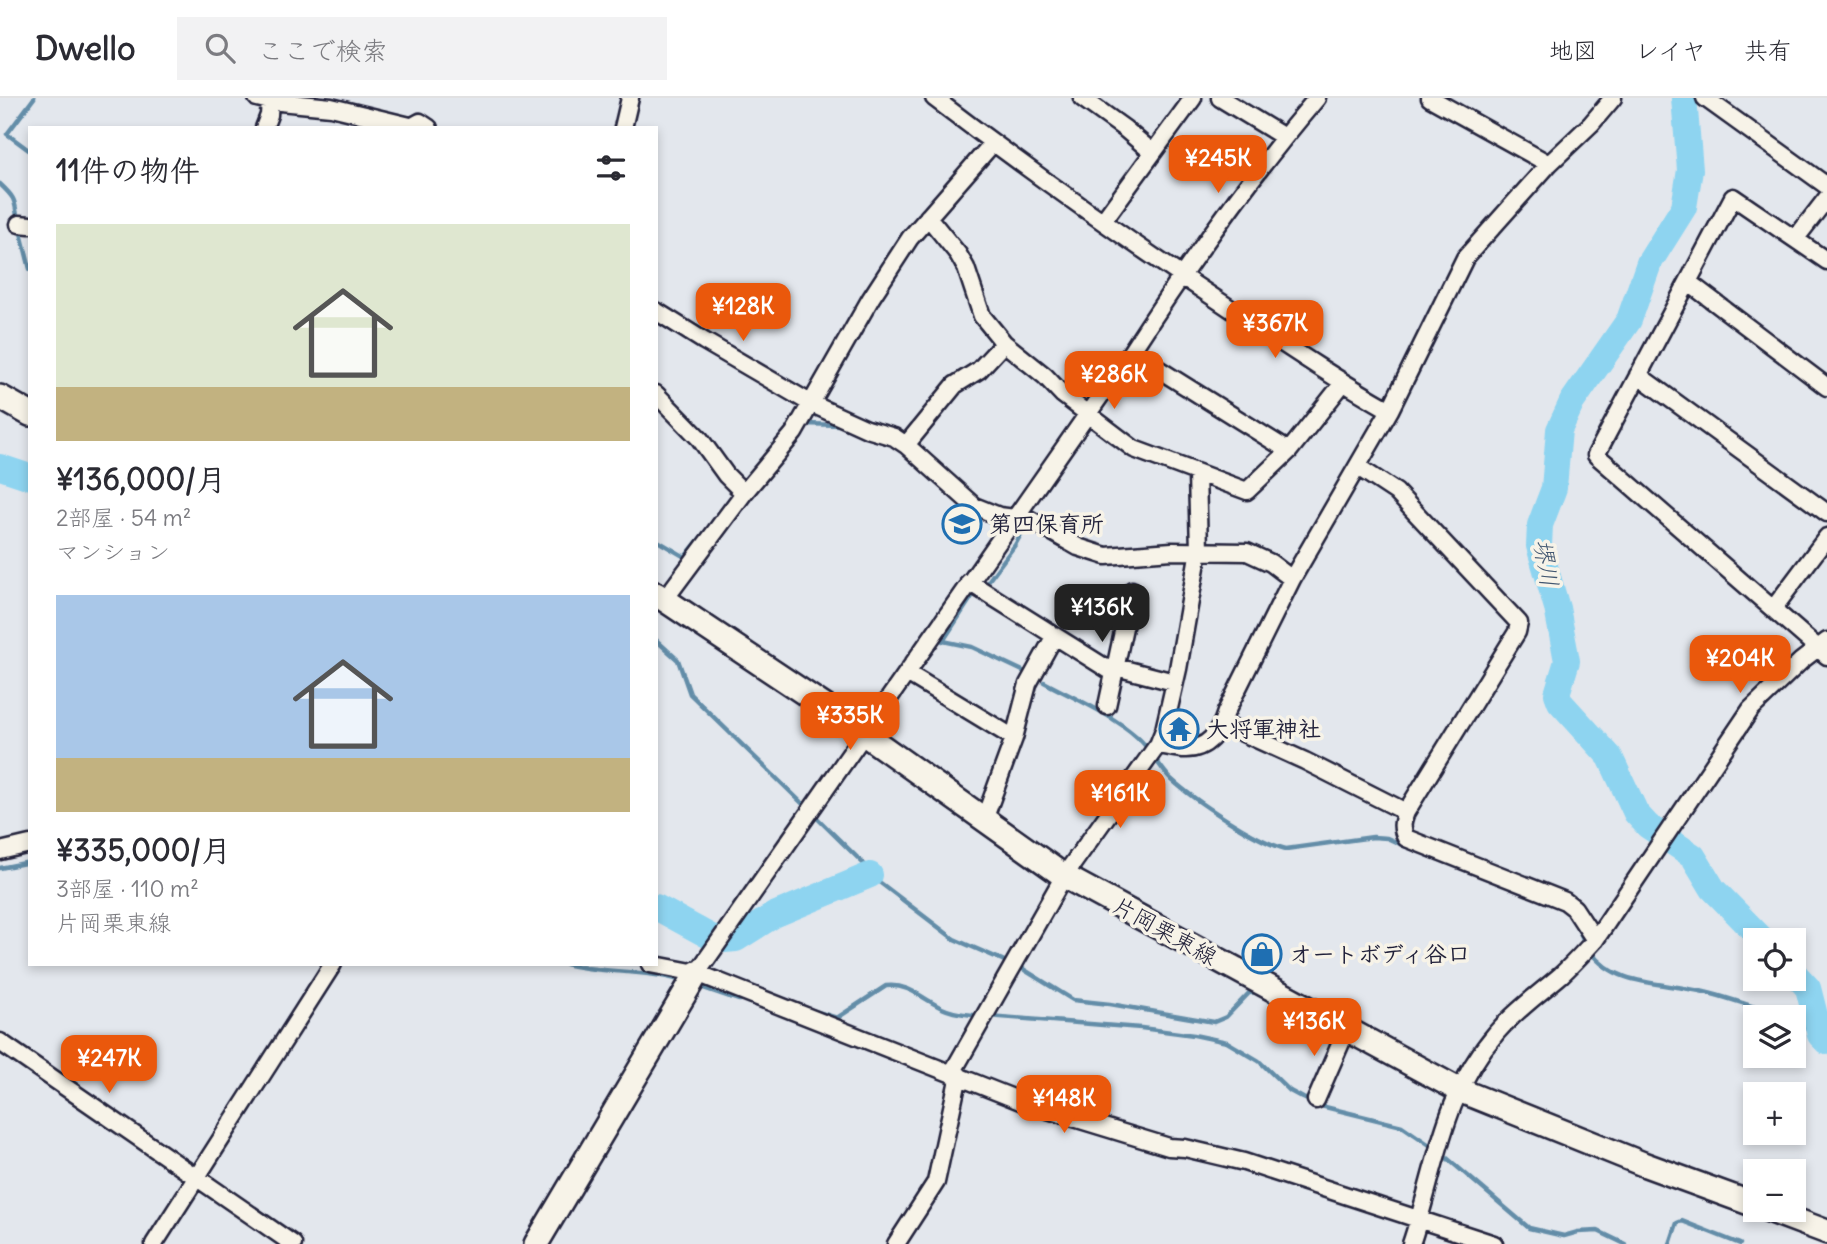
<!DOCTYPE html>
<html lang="ja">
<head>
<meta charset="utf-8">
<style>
  :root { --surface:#fff; --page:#f2f2f3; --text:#2b2b33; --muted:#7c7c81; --line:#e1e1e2; --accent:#ea580c }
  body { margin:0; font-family:Delius,"Klee One",sans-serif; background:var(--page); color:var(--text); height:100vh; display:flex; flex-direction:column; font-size:26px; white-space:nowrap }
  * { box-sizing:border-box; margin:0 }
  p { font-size:23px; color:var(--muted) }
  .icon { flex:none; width:38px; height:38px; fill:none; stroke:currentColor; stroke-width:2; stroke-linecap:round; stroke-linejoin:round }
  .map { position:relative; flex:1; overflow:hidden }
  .details { position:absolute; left:28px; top:28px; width:630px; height:840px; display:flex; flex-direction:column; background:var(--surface); border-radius:0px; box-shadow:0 4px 10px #0003 }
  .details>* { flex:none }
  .controls { position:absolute; left:1743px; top:830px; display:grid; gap:14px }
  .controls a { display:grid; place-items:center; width:63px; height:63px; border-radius:0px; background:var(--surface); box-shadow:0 4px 10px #0003; font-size:35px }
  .price { position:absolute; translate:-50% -60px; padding:0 16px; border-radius:14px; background:var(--accent); color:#fff; font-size:23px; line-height:46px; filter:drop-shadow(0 2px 4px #0008) }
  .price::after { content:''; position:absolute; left:50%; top:42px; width:21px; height:16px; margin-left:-10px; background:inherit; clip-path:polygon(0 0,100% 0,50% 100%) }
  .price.on { background:#222; color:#fff }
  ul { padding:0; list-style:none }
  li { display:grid; align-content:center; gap:14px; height:371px; padding:0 28px }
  li span { display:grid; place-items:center; height:217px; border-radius:0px; color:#555 }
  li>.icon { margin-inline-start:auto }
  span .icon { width:126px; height:126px; fill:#fffc; stroke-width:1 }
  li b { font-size:30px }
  h2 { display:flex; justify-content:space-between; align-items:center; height:84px; padding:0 28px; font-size:30px }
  header { display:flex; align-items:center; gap:42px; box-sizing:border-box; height:98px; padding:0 35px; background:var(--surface); border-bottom:2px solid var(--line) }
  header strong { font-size:33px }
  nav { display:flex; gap:38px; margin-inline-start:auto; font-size:24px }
  .search { width:490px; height:63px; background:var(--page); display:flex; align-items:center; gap:18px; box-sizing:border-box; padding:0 24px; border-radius:0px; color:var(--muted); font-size:26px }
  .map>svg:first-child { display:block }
</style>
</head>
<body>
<header>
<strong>Dwello</strong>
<div class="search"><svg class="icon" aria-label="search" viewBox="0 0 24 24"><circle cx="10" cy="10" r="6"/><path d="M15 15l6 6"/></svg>ここで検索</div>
<nav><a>地図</a><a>レイヤ</a><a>共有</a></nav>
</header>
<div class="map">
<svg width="1827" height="1146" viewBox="0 0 1827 1146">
  <rect width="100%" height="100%" fill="#e3e7ed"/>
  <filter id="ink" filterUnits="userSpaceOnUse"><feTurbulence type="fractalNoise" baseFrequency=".0143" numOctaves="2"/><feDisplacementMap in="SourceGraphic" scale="14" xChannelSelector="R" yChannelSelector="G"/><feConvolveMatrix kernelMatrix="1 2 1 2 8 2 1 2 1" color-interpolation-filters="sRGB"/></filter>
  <g filter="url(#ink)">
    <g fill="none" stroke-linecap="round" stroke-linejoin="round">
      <path stroke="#638da8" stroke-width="4.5" d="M30,53L7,36L34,0
        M0,86C17,102 14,102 18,123
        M20,131L30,171
        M803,326L843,327
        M656,442L685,459L706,433
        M989,482L1015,447L1024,431
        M973,497L943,543L972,549L1025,574
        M656,542L678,562L690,596L808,711
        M1044,584C1075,601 1110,615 1137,639C1151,651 1158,668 1171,681C1194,702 1256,744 1286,751L1373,739L1387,740L1407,749
        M814,717L867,769L870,777L954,841L1023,871L1073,902L1110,906L1214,924L1226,919L1249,895L1257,894
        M0,770L30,764
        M1577,828L1585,845
        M1590,853C1615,889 1662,884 1700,893C1728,899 1756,910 1784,919
        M566,866C604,876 645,871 683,883
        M698,888L739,902L749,901
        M811,912L837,920L886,888C908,885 923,901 942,910C954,916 966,916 980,918
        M988,918L1141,930L1194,937L1227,944L1259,963L1290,993L1303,1000L1321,1008L1402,1028L1434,1050
        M1794,922L1820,937
        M1441,1055L1529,1130L1564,1138L1578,1134L1598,1133L1625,1146
        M1670,1146L1677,1125L1682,1123L1740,1146"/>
      <path stroke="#8ed4f0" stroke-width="26" d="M1684,0L1690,72L1684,109L1649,165L1629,222L1572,304L1559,332L1554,390L1540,427L1539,448L1557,510L1567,563L1557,596L1560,604L1610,659L1636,715L1648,728L1693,758L1713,791L1763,842
        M0,369L30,379
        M656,809L711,839L724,842L736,841L774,817L870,777
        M1794,875L1808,890L1820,937L1827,944"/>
      <g stroke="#22223b" stroke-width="21">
        <path id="street" d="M257,0L270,3L331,9L410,28
          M934,0C1032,75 1134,147 1237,215C1288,249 1337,282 1390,312
          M1082,0L1125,31L1152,54
          M1220,0L1284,39
          M1430,0L1549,66
          M1705,0L1827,88
          M264,30L269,17L270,3
          M409,30L420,24L429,30
          M623,30L630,0
          M928,119L958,156L966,170L982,218L1004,245L1045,278L1063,297L1134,351L1247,393L1289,353L1343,285
          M1103,123L1193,0
          M19,126L30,127
          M1796,140L1827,100
          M1827,163L1733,99L1596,357L1773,511L1827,439
          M1688,184L1827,289
          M656,213L704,243L812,306L867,331L894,339L906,347L974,408L999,418L1031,422L1078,449L1106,458L1172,453L1247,454L1271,465L1292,481
          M1131,254L1289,353
          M1638,277L1827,415
          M656,296L700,341L726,377L744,395
          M906,347L955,287L979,272L1004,245
          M1358,369L1396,394L1519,525L1517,534L1406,714C1402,724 1401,730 1406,740L1565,803L1574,810L1595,842
          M969,484L1114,575
          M665,501L744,395L794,335L871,200L910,140L993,45
          M1773,511L1827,558
          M1116,569L1174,584
          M907,575L1014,640L1028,586L1054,539
          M1107,608L1132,492
          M1223,626L1305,663L1406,714
          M1158,647L1164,632L1178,571L1199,452L1197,376
          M984,722L1014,640
          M0,753L30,746
          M650,866L697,875L1028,1006L1169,1049L1185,1050L1244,1064L1494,1146
          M697,875L1131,254C1188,166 1249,80 1317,0
          M0,944L293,1146
          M952,975L1064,778L1157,648C1165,647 1175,651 1184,651C1207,652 1220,634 1226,614L1292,481L1390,312L1465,160L1549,66L1591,26L1613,0
          M1316,1002L1346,933
          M154,1146L333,866
          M896,1146L936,1084L959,977
          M1411,1146C1437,1070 1441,999 1497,934C1516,912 1540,895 1561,877C1573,866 1584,854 1595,842L1751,611L1801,563L1827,543"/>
      </g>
      <g stroke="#22223b" stroke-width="28">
        <path id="secondary" d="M0,299L30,316
          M656,496L836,616L1064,778L1459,992L1643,1066L1755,1107
          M1766,1111L1827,1134
          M536,1146L697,875"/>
      </g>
      <use href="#street" stroke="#f7f3e8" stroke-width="16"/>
      <use href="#secondary" stroke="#f7f3e8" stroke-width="23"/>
    </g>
  </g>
  <defs>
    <g id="school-ring" transform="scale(2.0125)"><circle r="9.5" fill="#f7f3e8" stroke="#1f6fb2" stroke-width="1.5"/><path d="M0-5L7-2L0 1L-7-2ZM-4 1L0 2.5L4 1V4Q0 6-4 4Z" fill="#1f6fb2"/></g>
    <g id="temple-ring" transform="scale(2.0125)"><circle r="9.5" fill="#f7f3e8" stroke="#1f6fb2" stroke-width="1.5"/><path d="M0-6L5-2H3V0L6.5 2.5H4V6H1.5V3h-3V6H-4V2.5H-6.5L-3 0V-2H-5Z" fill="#1f6fb2"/></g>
    <g id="shop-ring" transform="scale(2.0125)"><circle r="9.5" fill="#f7f3e8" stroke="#1f6fb2" stroke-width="1.5"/><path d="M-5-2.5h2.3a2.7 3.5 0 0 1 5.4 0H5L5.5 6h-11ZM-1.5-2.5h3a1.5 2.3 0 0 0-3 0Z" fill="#1f6fb2"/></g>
  </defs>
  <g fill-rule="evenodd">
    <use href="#school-ring" x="962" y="426"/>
    <use href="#temple-ring" x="1179" y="631"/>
    <use href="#shop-ring" x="1262" y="856"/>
  </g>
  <g text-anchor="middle" stroke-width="7" stroke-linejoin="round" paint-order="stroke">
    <g font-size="23" font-weight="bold" fill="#22223b" stroke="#f7f3e8" text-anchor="start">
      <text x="989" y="434">第四保育所</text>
      <text x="1206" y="639">大将軍神社</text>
      <text x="1289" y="864">オートボディ谷口</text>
    </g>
    <g font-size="23" fill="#22223b" stroke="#f7f3e8">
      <text transform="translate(1165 833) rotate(29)" y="8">片岡栗東線</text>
    </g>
    <g font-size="24" font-style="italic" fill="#425771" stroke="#f7f3e8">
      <text transform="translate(1546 465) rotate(81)" y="8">堺川</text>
    </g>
  </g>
</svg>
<div class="controls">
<a><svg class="icon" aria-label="locate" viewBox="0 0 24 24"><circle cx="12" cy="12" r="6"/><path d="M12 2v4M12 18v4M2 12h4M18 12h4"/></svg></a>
<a><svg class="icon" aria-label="layers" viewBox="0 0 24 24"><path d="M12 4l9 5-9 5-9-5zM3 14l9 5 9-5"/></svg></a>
<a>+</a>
<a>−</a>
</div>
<b class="price" style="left:1218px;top:97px">¥245K</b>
<b class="price" style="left:743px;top:245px">¥128K</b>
<b class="price" style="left:1275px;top:262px">¥367K</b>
<b class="price" style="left:1114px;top:313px">¥286K</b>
<b class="price on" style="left:1102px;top:546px">¥136K</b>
<b class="price" style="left:1740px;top:597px">¥204K</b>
<b class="price" style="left:850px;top:654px">¥335K</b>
<b class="price" style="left:1120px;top:732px">¥161K</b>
<b class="price" style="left:1314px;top:960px">¥136K</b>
<b class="price" style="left:109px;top:997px">¥247K</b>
<b class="price" style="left:1064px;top:1037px">¥148K</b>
<section class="details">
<h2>11件の物件<svg class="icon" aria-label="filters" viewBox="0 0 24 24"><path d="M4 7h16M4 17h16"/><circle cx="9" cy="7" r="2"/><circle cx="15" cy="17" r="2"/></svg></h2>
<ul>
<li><span style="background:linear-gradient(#dfe7d0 75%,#c2b280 0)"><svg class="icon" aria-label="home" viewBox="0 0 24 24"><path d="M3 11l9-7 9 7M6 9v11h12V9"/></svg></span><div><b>¥136,000/月</b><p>2部屋 · 54 m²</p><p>マンション</p></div></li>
<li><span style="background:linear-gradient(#a9c7e8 75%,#c2b280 0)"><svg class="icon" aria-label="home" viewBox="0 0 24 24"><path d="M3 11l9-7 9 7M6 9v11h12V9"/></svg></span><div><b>¥335,000/月</b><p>3部屋 · 110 m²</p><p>片岡栗東線</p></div></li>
</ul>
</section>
</div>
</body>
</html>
